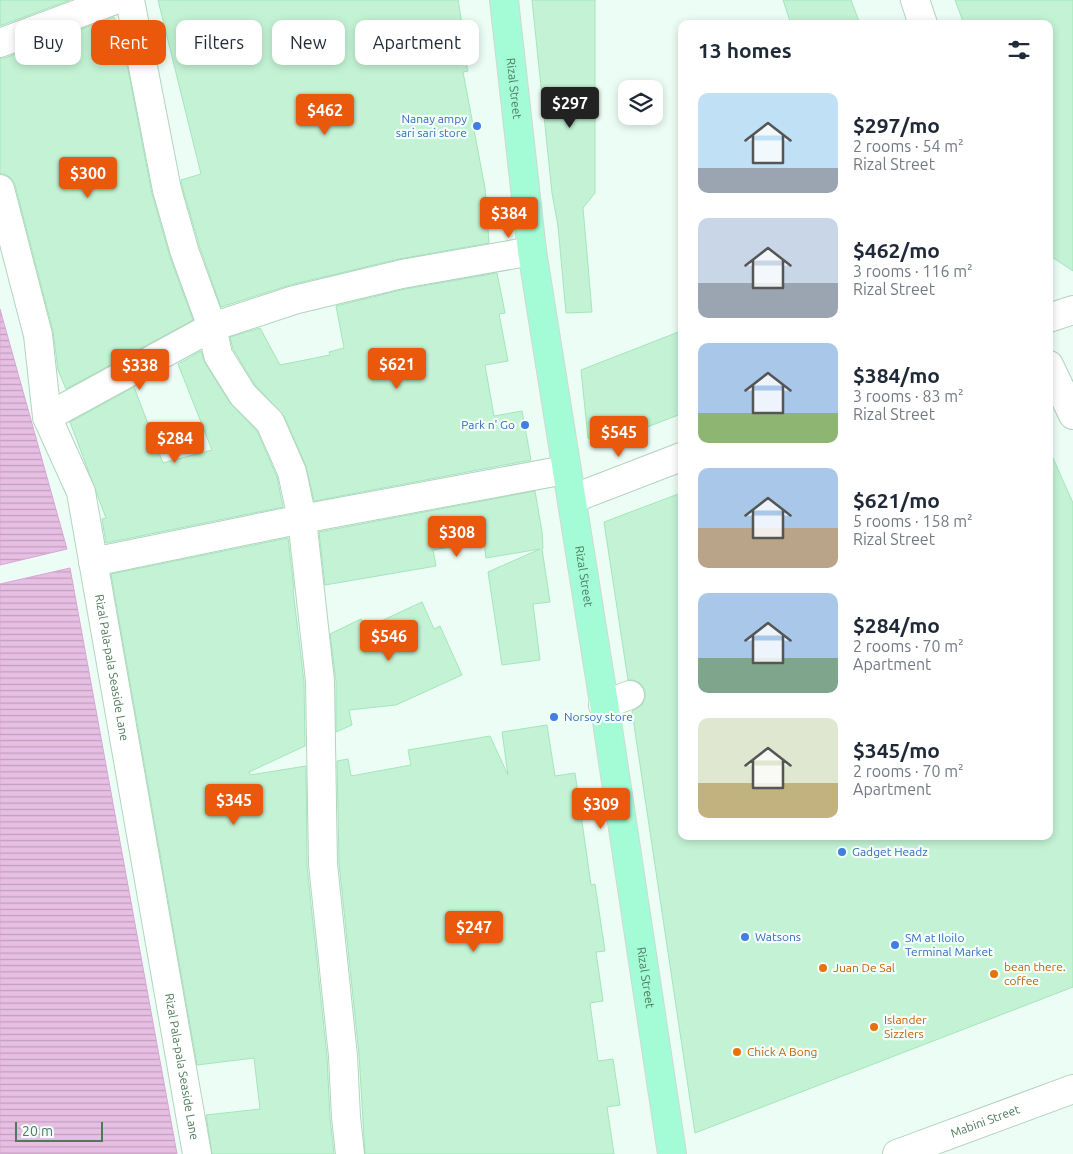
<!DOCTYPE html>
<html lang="en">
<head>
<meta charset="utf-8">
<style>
  :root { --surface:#fff; --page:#f6f6f7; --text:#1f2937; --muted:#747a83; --accent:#ea580c }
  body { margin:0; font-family:Ubuntu,sans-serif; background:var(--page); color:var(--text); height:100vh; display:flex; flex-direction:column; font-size:19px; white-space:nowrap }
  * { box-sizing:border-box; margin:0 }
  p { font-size:16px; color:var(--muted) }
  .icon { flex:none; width:28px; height:28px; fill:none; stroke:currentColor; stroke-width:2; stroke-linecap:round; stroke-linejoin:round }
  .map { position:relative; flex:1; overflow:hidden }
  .drawer { position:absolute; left:678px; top:20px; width:375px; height:820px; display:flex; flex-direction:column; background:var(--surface); border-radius:10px; box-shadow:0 2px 8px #0003 }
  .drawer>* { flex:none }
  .hud { position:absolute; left:15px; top:20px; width:475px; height:45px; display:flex; gap:10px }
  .buttons { position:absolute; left:618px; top:80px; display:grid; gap:10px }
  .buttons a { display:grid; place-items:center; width:45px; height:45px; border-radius:10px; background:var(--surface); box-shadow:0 2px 8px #0003; font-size:25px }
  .scale { position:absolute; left:15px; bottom:12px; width:88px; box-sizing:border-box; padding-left:5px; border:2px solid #4d7a5b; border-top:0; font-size:14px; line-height:18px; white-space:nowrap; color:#4d7a5b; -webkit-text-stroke:4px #f3fffa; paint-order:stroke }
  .price { position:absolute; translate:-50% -42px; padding:0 11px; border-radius:5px; background:var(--accent); color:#fff; font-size:16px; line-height:32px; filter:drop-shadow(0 1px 2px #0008) }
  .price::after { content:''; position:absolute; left:50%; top:30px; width:15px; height:11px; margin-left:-8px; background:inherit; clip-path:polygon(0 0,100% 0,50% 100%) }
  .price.active { background:#222; color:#fff }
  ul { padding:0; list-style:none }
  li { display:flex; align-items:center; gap:15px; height:125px; padding:0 20px }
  li span { display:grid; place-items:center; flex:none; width:140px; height:100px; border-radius:10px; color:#555 }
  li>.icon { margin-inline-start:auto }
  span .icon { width:60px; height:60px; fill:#fffc; stroke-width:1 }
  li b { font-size:21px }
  h2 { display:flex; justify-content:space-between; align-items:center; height:60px; padding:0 20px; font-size:21px }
  .pill { padding:0 18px; border-radius:10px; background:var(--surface); box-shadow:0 2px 8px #0003; font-size:18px; line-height:45px }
  .pill.active { background:var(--accent); color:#fff }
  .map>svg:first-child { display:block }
</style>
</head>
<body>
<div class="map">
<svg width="1073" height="1154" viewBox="0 0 1073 1154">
  <defs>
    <pattern id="water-rules" width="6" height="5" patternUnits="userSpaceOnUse" patternTransform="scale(1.25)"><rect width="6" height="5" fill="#e8bfe4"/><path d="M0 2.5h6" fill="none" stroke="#bea0bc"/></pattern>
  </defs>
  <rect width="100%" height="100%" fill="#ecfdf6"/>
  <path fill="url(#water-rules)" stroke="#daa5d4" d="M0,309L67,549L0,565Z
    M70,568L177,1154H0V584Z"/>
  <path fill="#c3f3d4" stroke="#a3e6b9" d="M0,0H70L0,26Z
    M158,0H458L466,49L463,50L468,71L463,72L485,188L489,243L399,259L290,285L221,307L200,248L182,186L181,180L201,174Z
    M532,0H595V193L583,208L592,312L566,313L558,226L552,193Z
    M783,0H851L860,24H791Z
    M955,0H1073V271L1049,255V24H964Z
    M114,17L121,33L152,194L170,257L193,320L66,389L58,370L53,331L15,185L11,178L5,174H0V58H5Z
    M497,273L505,313L499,314L508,361L485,365L494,416L522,411L531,460L314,501L306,466L284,416L255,385L233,349L230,337L260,328L280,365L330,355L329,352L344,348L336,306L405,289Z
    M681,331V414L600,445L588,438L581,370Z
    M201,351L205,363L230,403L257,431L277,477L283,507L106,543L102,519L106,518L70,422L134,387L163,463L212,450L178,364Z
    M1049,449L1073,503V987L695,1133L632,711L642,705L645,698V690L640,683L633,680H628L604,522L681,493V836H1049Z
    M535,491L542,532L543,548L542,549L550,602L533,604L540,660L502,665L488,572L540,549L486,558L484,541L433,550L436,566L325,585L319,532Z
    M288,538L294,590H293L304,682L305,746L249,772L250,775L306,766L307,866L327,1057L330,1118L334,1154H212L206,1115L260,1109L254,1058L197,1065L111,574Z
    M422,602L434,629L440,626L462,675L396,705L349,710L352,725L336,732V681L330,634L361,619L366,628Z
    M547,725L555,776L575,773L591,885L595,884L605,951L596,952L603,1001L590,1003L598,1061L613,1059L620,1105L607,1107L614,1154H365L359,1054L339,863L337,761L348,759L351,776L411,765L408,750L490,736L508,775L502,732Z"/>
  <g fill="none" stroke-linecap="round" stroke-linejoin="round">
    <g stroke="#b3d3bf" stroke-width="30">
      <g id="minor">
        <path d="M130,0L167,190L185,253L212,327L218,355L243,395L270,422L292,472L302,519L320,681L323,864L343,1056L346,1117L350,1154"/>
        <path d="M915,0L923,24"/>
        <path d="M0,43L115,0"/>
        <path id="s1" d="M0,189L38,335L47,417L81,492L197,1154"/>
        <path d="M1049,318L1073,310"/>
        <path d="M1049,365L1073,415"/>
        <path d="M47,417L212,327L294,300L402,274L532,251"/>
        <path d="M572,499L681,457"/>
        <path d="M93,562L302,519L565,470"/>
        <path d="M603,705L630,695"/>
        <path id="s2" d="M897,1154L1073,1089"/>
      </g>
    </g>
    <g stroke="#cddad1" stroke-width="30">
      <g id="major">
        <path id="s3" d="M504,0L532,251L607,722L672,1154"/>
      </g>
    </g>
    <use href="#minor" stroke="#fff" stroke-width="28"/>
    <use href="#major" stroke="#a4fcd7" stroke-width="28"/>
  </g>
  <g fill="#3f7fe0" stroke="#f3fffa" stroke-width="2">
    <circle cx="477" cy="126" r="5"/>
    <circle cx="525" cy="425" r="5"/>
    <circle cx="554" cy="717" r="5"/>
    <circle cx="842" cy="852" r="5"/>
    <circle cx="745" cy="937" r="5"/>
    <circle cx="895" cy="945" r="5"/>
  </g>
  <g fill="#e8710a" stroke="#f3fffa" stroke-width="2">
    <circle cx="823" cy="968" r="5"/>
    <circle cx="994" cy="974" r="5"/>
    <circle cx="874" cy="1027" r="5"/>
    <circle cx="737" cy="1052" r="5"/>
  </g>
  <g text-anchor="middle" stroke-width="4.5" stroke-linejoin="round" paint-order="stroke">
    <g font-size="12" fill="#4d7a5b" stroke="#f3fffa">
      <text dy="4" stroke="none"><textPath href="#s3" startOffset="89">Rizal Street</textPath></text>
      <text dy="4" stroke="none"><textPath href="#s3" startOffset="582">Rizal Street</textPath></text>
      <text dy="4" stroke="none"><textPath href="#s1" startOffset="494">Rizal Pala-pala Seaside Lane</textPath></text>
      <text dy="4" stroke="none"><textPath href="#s3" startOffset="988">Rizal Street</textPath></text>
      <text dy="4" stroke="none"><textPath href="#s1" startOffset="899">Rizal Pala-pala Seaside Lane</textPath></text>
      <text dy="4" stroke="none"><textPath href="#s2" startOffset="94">Mabini Street</textPath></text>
    </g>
    <g font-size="12" fill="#366cbe" stroke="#f3fffa" text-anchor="start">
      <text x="467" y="123" text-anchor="end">Nanay ampy<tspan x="467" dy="14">sari sari store</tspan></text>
      <text x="515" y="429" text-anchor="end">Park n' Go</text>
      <text x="564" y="721">Norsoy store</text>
      <text x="852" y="856">Gadget Headz</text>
      <text x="755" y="941">Watsons</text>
      <text x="905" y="942">SM at Iloilo<tspan x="905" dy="14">Terminal Market</tspan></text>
    </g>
    <g font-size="12" fill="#c56008" stroke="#f3fffa" text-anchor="start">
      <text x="1004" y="971">bean there.<tspan x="1004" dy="14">coffee</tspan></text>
      <text x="833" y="972">Juan De Sal</text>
      <text x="884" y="1024">Islander<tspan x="884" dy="14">Sizzlers</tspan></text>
      <text x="747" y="1056">Chick A Bong</text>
    </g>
  </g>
</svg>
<div class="buttons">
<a><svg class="icon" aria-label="layers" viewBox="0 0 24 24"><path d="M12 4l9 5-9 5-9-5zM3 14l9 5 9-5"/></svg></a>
</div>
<div class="scale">20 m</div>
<b class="price active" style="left:570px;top:129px">$297</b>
<b class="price" style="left:325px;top:136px">$462</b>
<b class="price" style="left:88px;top:199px">$300</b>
<b class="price" style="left:509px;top:239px">$384</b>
<b class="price" style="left:397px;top:390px">$621</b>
<b class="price" style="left:140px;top:391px">$338</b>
<b class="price" style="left:619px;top:458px">$545</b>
<b class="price" style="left:175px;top:464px">$284</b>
<b class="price" style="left:457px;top:558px">$308</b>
<b class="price" style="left:389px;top:662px">$546</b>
<b class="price" style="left:234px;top:826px">$345</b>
<b class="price" style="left:601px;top:830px">$309</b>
<b class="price" style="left:474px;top:953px">$247</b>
<div class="hud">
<a class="pill">Buy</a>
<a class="pill active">Rent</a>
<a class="pill">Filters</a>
<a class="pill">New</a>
<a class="pill">Apartment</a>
</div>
<section class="drawer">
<h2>13 homes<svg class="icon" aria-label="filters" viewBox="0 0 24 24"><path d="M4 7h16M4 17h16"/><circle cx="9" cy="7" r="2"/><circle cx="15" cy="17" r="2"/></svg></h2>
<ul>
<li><span style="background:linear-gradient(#bfe0f5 75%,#9aa5b1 0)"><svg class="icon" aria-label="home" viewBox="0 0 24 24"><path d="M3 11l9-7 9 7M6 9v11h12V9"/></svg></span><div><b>$297/mo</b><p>2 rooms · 54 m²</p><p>Rizal Street</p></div></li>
<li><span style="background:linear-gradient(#c9d6e8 65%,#9aa5b1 0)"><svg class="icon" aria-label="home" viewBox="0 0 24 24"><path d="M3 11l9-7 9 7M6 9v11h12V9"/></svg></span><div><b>$462/mo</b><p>3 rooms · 116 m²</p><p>Rizal Street</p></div></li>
<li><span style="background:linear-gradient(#a9c7e8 70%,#8fb573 0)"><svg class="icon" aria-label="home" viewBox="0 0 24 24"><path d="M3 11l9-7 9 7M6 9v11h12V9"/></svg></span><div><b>$384/mo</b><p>3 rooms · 83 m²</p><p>Rizal Street</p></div></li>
<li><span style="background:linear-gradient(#a9c7e8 60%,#b9a48a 0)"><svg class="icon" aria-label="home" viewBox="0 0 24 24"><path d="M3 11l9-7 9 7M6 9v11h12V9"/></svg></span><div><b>$621/mo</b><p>5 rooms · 158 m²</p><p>Rizal Street</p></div></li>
<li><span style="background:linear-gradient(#a9c7e8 65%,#7fa58c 0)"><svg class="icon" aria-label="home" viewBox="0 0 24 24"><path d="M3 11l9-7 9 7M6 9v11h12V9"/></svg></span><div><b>$284/mo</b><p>2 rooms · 70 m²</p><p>Apartment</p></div></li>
<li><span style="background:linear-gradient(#dfe7d0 65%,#c2b280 0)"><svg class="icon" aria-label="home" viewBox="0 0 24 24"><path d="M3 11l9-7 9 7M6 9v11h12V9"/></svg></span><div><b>$345/mo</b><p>2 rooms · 70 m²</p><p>Apartment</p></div></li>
</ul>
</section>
</div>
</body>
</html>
